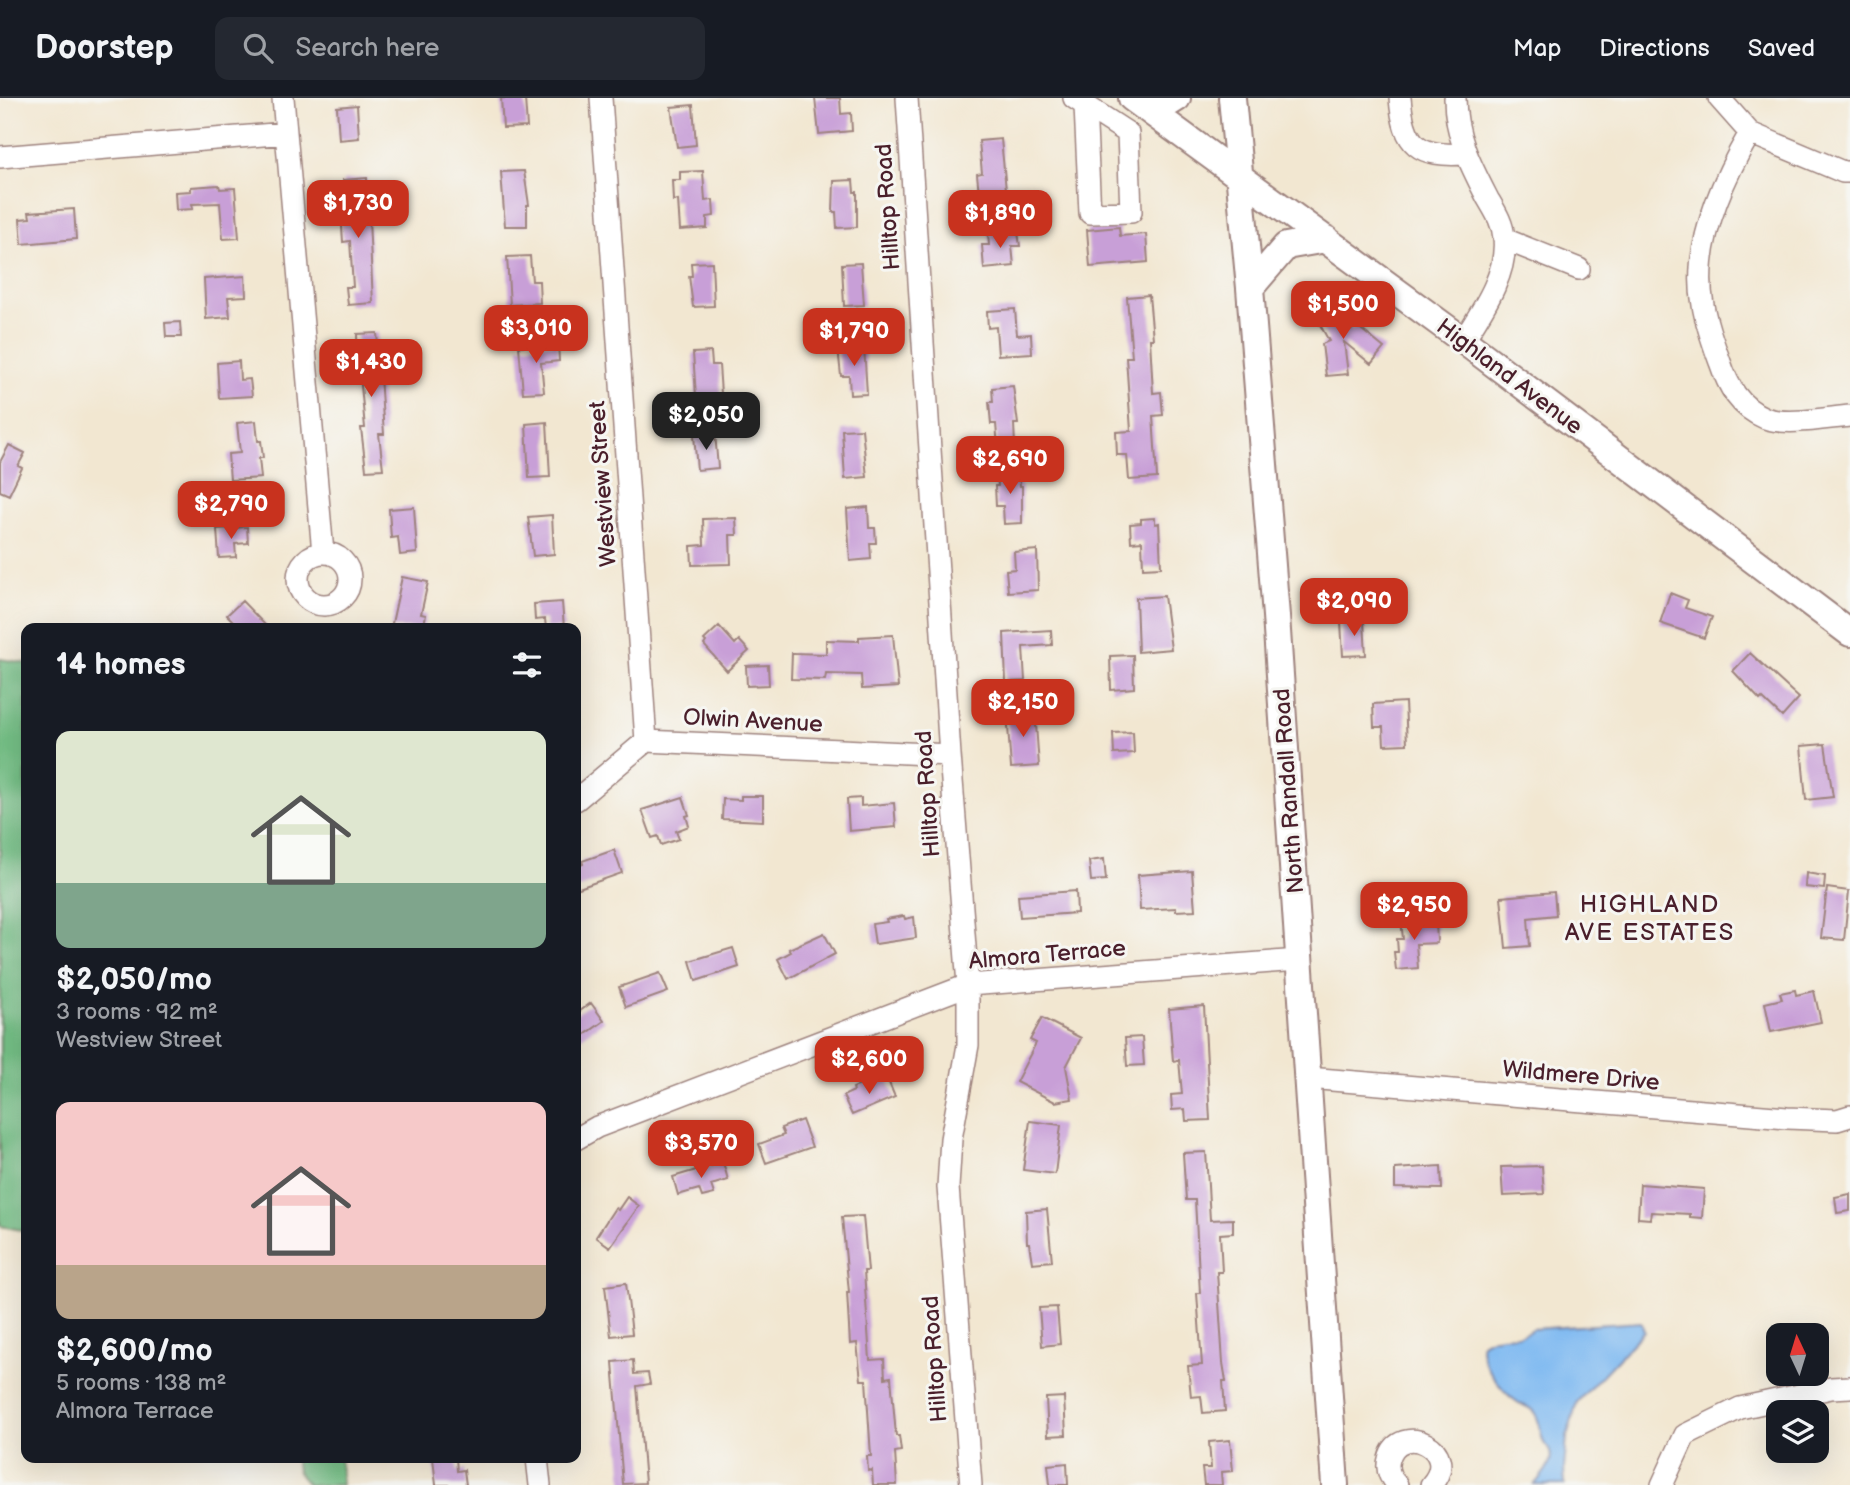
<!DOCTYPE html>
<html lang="en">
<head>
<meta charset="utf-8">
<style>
  :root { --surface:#171b24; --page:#242831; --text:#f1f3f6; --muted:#9ea1a6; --line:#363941; --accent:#c8321e }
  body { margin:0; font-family:"Balsamiq Sans",sans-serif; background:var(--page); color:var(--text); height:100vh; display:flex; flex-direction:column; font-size:26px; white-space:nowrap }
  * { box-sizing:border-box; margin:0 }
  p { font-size:23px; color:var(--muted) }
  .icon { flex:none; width:38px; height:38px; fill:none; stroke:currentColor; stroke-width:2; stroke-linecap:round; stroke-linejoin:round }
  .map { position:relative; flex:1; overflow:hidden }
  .panel { position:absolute; left:21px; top:525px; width:560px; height:840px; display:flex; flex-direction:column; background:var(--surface); border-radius:14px; box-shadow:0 7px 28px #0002 }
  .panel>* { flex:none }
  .needle { width:46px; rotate:356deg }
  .tools { position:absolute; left:1766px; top:1225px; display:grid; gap:14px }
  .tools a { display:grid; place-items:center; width:63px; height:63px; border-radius:14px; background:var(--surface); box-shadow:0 7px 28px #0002; font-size:35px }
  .price { position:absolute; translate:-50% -60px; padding:0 16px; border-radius:14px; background:var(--accent); color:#fff; font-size:23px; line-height:46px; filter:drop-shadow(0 2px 4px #0008) }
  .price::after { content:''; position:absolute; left:50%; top:42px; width:21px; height:16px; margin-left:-10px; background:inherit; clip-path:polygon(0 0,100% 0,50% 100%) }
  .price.on { background:#222; color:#fff }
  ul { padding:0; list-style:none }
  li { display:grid; align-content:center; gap:14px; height:371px; padding:0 35px }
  li span { display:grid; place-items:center; height:217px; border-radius:14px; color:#555 }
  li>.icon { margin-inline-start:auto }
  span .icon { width:126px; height:126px; fill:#fffc; stroke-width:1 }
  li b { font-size:30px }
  h2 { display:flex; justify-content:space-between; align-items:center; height:84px; padding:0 35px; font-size:30px }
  header { display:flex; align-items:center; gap:42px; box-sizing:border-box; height:98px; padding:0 35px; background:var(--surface); border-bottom:2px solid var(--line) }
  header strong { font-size:33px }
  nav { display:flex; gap:38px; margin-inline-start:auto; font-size:24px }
  .search { width:490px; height:63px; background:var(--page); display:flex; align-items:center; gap:18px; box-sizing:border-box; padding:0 24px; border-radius:14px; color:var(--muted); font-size:26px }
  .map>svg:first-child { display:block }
</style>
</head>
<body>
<header>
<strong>Doorstep</strong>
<div class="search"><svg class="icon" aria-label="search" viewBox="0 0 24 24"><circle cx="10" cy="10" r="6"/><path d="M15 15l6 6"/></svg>Search here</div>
<nav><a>Map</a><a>Directions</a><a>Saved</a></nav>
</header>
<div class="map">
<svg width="1850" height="1387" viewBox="0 0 1850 1387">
  <rect width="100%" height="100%" fill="#f6f6f2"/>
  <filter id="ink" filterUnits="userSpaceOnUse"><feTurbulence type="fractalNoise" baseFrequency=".0143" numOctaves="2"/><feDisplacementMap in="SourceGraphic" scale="14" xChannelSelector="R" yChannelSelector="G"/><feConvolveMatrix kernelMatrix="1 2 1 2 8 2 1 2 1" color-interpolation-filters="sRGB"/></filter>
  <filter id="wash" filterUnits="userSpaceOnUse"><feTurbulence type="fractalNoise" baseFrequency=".00686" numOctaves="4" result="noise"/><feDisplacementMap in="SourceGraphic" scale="28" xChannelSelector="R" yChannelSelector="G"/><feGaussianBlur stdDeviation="1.57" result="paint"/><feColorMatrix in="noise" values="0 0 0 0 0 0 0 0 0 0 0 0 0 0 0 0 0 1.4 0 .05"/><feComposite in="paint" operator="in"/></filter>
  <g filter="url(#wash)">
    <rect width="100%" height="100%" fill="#f2e7d1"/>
    <path fill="#73bd84" stroke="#5e6e58" stroke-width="2" d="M0,561L26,565V1133L0,1128Z
      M295,1360H340L342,1387H308L297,1373Z"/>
    <path fill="#80baf1" stroke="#656c8e" stroke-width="2" d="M1641,1224L1644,1233L1577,1304L1567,1339L1564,1370L1565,1387H1534C1541,1379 1554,1365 1550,1354C1549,1351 1546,1347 1544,1345C1539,1334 1542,1325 1534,1314C1528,1307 1522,1308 1516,1303C1503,1294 1476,1261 1482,1245C1498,1232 1519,1243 1532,1231Z"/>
    <g id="blocks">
      <path fill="#c89fd7" d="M501,0L525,1L527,29L503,30Z
        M815,0H840L841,16L851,15L852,33L819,36Z
        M357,7L359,40L339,42L337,9Z
        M693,7L696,47L677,49L671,9Z
        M1001,41L1006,92L979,95L977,76L982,75L979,43Z
        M524,73L529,107H527V128H505L501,74Z
        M703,73L705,103L713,102L714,118L707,119V130L680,132L678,102L673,103L672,82H680V74Z
        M367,80L373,205L348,207L346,189H353L350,143L343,144L341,113H345L343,82Z
        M853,82L854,94H857V129L837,130L836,114H833L834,83Z
        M219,87L220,91L235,90L239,140L223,141L220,105L192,106L193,111L176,112L175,94L191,93V89Z
        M74,111L76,141L22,146L20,121L30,120L29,114Z
        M1119,129L1120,138L1146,136L1148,164L1090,169L1087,132Z
        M1018,134L1020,148H1012L1014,168L984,171L982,147H989L988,136Z
        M530,158L532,183H539L540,205L510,207L507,159Z
        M712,164L714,208L693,209L689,178H692L691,165Z
        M861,165L864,207L844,208L842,166Z
        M245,178L246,198L228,199L230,219L206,221L204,181Z
        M1149,197L1153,241H1150L1153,295L1161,294L1163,317L1153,318L1157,380L1129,382L1127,357H1117L1116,334L1131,333L1126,259H1132L1127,199Z
        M1335,204L1351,232L1357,228L1384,250L1371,266L1344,244L1348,276L1326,278L1322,246L1329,243L1314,216Z
        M1015,211L1017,237L1031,236L1032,255L998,257L996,229L988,230L987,213Z
        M180,224L181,239H166L165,225Z
        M377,235L384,336H379L383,371L366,372L361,330H365L360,277H358L357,236Z
        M558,245L559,263L541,265L544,294L523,295L519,248Z
        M864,248L867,296L850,297L849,278H841L838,250Z
        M711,254L712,267H719L722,310L697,312L693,255Z
        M239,263L240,282L250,281L252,298L219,300L217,265Z
        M1013,288L1018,326H1014L1015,348L998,349L996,326H991L989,304H993L992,290Z
        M256,323L258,343H261L263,360H259L261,380L230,382L228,356L240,355L237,325Z
        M547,324L550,379L529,380L526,326Z
        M862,331L867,379L845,381L842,332Z
        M715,335L718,370L697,372L694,337Z
        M9,347L25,355L18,368L22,370L9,397L0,393V364Z
        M1019,373L1020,388H1022V425L1004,426L1003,408H996L995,388H998L997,374Z
        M414,409L417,455L400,457L398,439L391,440L389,411Z
        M868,409L869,430H875L876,445H870L871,461L850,463L847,411Z
        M552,417L554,456L533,458L528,419Z
        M736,420L737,437H730L731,466L692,467L691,448L704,447L703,421Z
        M1155,420V426L1159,425L1161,469L1143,470L1142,443L1131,444L1130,426L1141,425V421Z
        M247,429L248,445L235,446L236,459L219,460L217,431Z
        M1037,452L1038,492L1008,494L1006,472L1015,471L1014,454Z
        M402,479L428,484L421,516L426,517L423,530H391Z
        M1670,495L1688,502L1685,510L1712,519L1704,540L1660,525Z
        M1164,498L1171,551L1138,554L1136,500Z
        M242,503L268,530H240L227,517Z
        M562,504L564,530H546L545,521L535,522L534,506Z
        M1364,523L1366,557L1343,558L1341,524Z
        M719,528L735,546L739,542L749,553L727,573L704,547L706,544L704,542Z
        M1051,532L1052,547L1023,549L1025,583L1006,584L1004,535Z
        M893,537L898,589L862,591L861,577L826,576L825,582L791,581L792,555L826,556V542L859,543V539Z
        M1750,555L1799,600L1782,619L1762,600L1760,602L1733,573Z
        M1133,557L1134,590L1111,592L1110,558Z
        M768,567L769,587L747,588L746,568Z
        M1405,604L1407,646L1384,647L1383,629H1374L1373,606Z
        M1035,613L1039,668L1011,670L1007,615Z
        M1133,634L1134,655L1114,656L1113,635Z
        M1825,646L1833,699L1806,702L1801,648Z
        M741,698H763V723L722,721L723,701L741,702Z
        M683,699L689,717L686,718L689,728L676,733L679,741L661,747L658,738L652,740L642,712Z
        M861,700V708L894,705L896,729L849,733L847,701Z
        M614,752L622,775L576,791V769L583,766L582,763Z
        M1104,761L1106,782L1091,783L1089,763Z
        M1192,773L1195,812L1176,813V810L1140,812L1138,777Z
        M1806,775L1825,778L1824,791L1805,789Z
        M1827,790L1849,793L1844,842L1821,840Z
        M1076,793L1077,815L1020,819L1018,797Z
        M1554,794L1556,817L1528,820L1530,848L1506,850L1501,799Z
        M904,818L905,821L914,819L916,840L875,846L872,826L887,824L886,821Z
        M1425,820L1426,824H1436L1437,845L1416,846L1418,870L1396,872L1394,854H1398L1397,841H1403L1401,822Z
        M824,835L835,856L788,881L778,861L791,854L789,851Z
        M733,850L739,869L696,883L690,863Z
        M660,875L668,894L626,909L619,889Z
        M1795,892L1796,897L1814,893L1821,924L1771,934L1765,905L1782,901L1780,895Z
        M591,905L604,923L576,943V916Z
        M1204,908L1210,1022L1186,1023L1185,1011L1172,1012L1171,997L1182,996L1179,962L1173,963L1169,911Z
        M1042,920L1081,940L1066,969L1072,1001L1055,1004L1016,984L1036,945L1030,942Z
        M1142,939L1144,967L1127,968L1125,940Z
        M887,980L895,999L852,1017L843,998L854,993L853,990L872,982L874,985Z
        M802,1022L812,1049L766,1065L759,1046L784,1037L781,1030Z
        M1030,1023L1061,1027L1055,1076L1023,1072Z
        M1206,1054L1210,1122L1233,1121V1135L1220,1136L1222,1174H1217L1223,1265L1226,1283H1223L1225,1313L1203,1315L1201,1298L1191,1299L1188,1268L1202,1267L1197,1195H1200L1195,1102H1186L1183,1055Z
        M723,1064L728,1082L711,1087L714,1096L702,1099L699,1091L678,1097L673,1079Z
        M1441,1068L1442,1091L1395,1090V1071Z
        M1542,1068L1544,1096L1503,1098L1501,1069Z
        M1640,1086L1704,1091L1702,1120L1690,1119V1116L1651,1114L1650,1121L1638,1120Z
        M1850,1096V1113L1837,1115L1835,1099Z
        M627,1099L639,1108L610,1149L596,1139L615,1110L618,1112Z
        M1047,1111L1052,1163L1032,1165L1029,1145H1027L1026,1113Z
        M863,1118L868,1173H864L870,1262L884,1261L885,1280L891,1279L896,1338H899L901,1353L895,1354L897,1387H873L872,1372L868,1373L867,1358H871L866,1282H861L857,1245L850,1246L847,1194H849L842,1119Z
        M626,1185L632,1236L611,1238L605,1188Z
        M1057,1209L1060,1246L1042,1248L1039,1210Z
        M633,1262L634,1276L648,1275L650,1286L637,1288L645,1385L623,1386L613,1264Z
        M1064,1299L1066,1337L1048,1338L1046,1300Z
        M1230,1342L1233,1373L1221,1374L1222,1387H1204L1202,1370H1211L1209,1344Z
        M433,1360H456L457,1373L464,1372L466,1387H436Z
        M1067,1365L1068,1387H1050L1048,1367Z"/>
    </g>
  </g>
  <g filter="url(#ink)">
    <use href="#blocks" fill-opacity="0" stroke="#9e837e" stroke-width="2"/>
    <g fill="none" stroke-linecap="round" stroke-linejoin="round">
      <g stroke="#9e837e" stroke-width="24">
        <path id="minor" d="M283,0L323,455
          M601,0L646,643
          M907,0L950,657L968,887V947L951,1041L948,1089L971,1387
          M1074,0L1128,35L1131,114L1090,115L1085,8
          M1400,0C1404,48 1418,59 1465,56
          M1455,0C1455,38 1471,68 1488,101C1495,113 1503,125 1504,140C1508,177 1481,214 1463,243
          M1719,0L1750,35L1843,74H1850
          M1750,35C1722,83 1692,150 1703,207C1706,226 1713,245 1720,264C1728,288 1739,309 1765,320C1786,328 1827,320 1850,318
          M0,59L286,35
          M1504,141L1579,171
          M298 481a26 26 0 1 1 52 0a26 26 0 1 1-52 0Z
          M576,702L646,643L950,657
          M1308,980L1787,1020L1837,1022L1850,1018
          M576,1041L597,1029L968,887L1299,862
          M537,1360L540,1387
          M1397,1387C1390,1380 1386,1371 1389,1361C1399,1322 1463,1351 1431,1387
          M1662,1387L1685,1337L1740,1310L1831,1290L1850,1289"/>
      </g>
      <g stroke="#9e837e" stroke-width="30">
        <path id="major" d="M1132,0L1456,237L1850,535
          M1232,0L1250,190L1276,518L1335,1387
          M1142,7L1169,5L1177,0
          M1250,190L1286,148L1326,141"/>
      </g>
      <use href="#minor" stroke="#fff" stroke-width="21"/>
      <use href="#major" stroke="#fff" stroke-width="26"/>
    </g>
  </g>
  <g text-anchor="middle" stroke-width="6" stroke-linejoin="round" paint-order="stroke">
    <g font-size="23" fill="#4a1f2b" stroke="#f6f6f2">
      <text transform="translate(887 109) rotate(-94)" y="8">Hilltop Road</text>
      <text transform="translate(1510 278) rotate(37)" y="8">Highland Avenue</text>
      <text transform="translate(602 386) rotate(-94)" y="8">Westview Street</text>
      <text transform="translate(753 622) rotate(3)" y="8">Olwin Avenue</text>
      <text transform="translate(1288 693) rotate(-94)" y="8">North Randall Road</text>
      <text transform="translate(927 696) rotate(-94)" y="8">Hilltop Road</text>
      <text transform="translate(1047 856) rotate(-5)" y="8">Almora Terrace</text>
      <text transform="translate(1581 977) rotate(5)" y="8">Wildmere Drive</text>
      <text transform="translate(934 1261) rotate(-94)" y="8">Hilltop Road</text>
    </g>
    <g font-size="24" letter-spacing="2" fill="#4a1f2b" stroke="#f6f6f2">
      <text x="1650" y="814">HIGHLAND<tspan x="1650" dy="28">AVE ESTATES</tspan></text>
    </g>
  </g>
</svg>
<div class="tools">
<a><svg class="needle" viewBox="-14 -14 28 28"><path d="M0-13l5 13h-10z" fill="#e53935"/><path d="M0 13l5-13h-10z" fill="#9ea1a6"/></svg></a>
<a><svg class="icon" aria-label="layers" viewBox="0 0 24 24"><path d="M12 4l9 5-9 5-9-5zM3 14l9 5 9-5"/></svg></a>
</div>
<b class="price" style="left:358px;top:142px">$1,730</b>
<b class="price" style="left:1000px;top:152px">$1,890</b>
<b class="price" style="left:1343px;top:243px">$1,500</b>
<b class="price" style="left:536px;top:267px">$3,010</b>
<b class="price" style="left:854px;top:270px">$1,790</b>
<b class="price" style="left:371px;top:301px">$1,430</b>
<b class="price on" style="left:706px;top:354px">$2,050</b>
<b class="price" style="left:1010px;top:398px">$2,690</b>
<b class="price" style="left:231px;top:443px">$2,790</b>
<b class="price" style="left:1354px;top:540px">$2,090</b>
<b class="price" style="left:1023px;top:641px">$2,150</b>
<b class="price" style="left:1414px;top:844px">$2,950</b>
<b class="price" style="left:869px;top:998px">$2,600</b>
<b class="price" style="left:701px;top:1082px">$3,570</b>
<section class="panel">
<h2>14 homes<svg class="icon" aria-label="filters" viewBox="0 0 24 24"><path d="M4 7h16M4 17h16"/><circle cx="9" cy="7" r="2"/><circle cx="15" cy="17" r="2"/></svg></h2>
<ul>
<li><span style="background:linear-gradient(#dfe7d0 70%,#7fa58c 0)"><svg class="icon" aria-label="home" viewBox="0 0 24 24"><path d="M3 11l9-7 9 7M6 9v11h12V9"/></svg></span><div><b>$2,050/mo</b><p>3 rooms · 92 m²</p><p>Westview Street</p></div></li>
<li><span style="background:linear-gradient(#f6c9c9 75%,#b9a48a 0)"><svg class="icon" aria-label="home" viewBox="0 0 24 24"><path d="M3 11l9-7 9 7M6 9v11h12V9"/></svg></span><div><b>$2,600/mo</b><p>5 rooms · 138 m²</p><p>Almora Terrace</p></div></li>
</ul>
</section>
</div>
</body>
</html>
